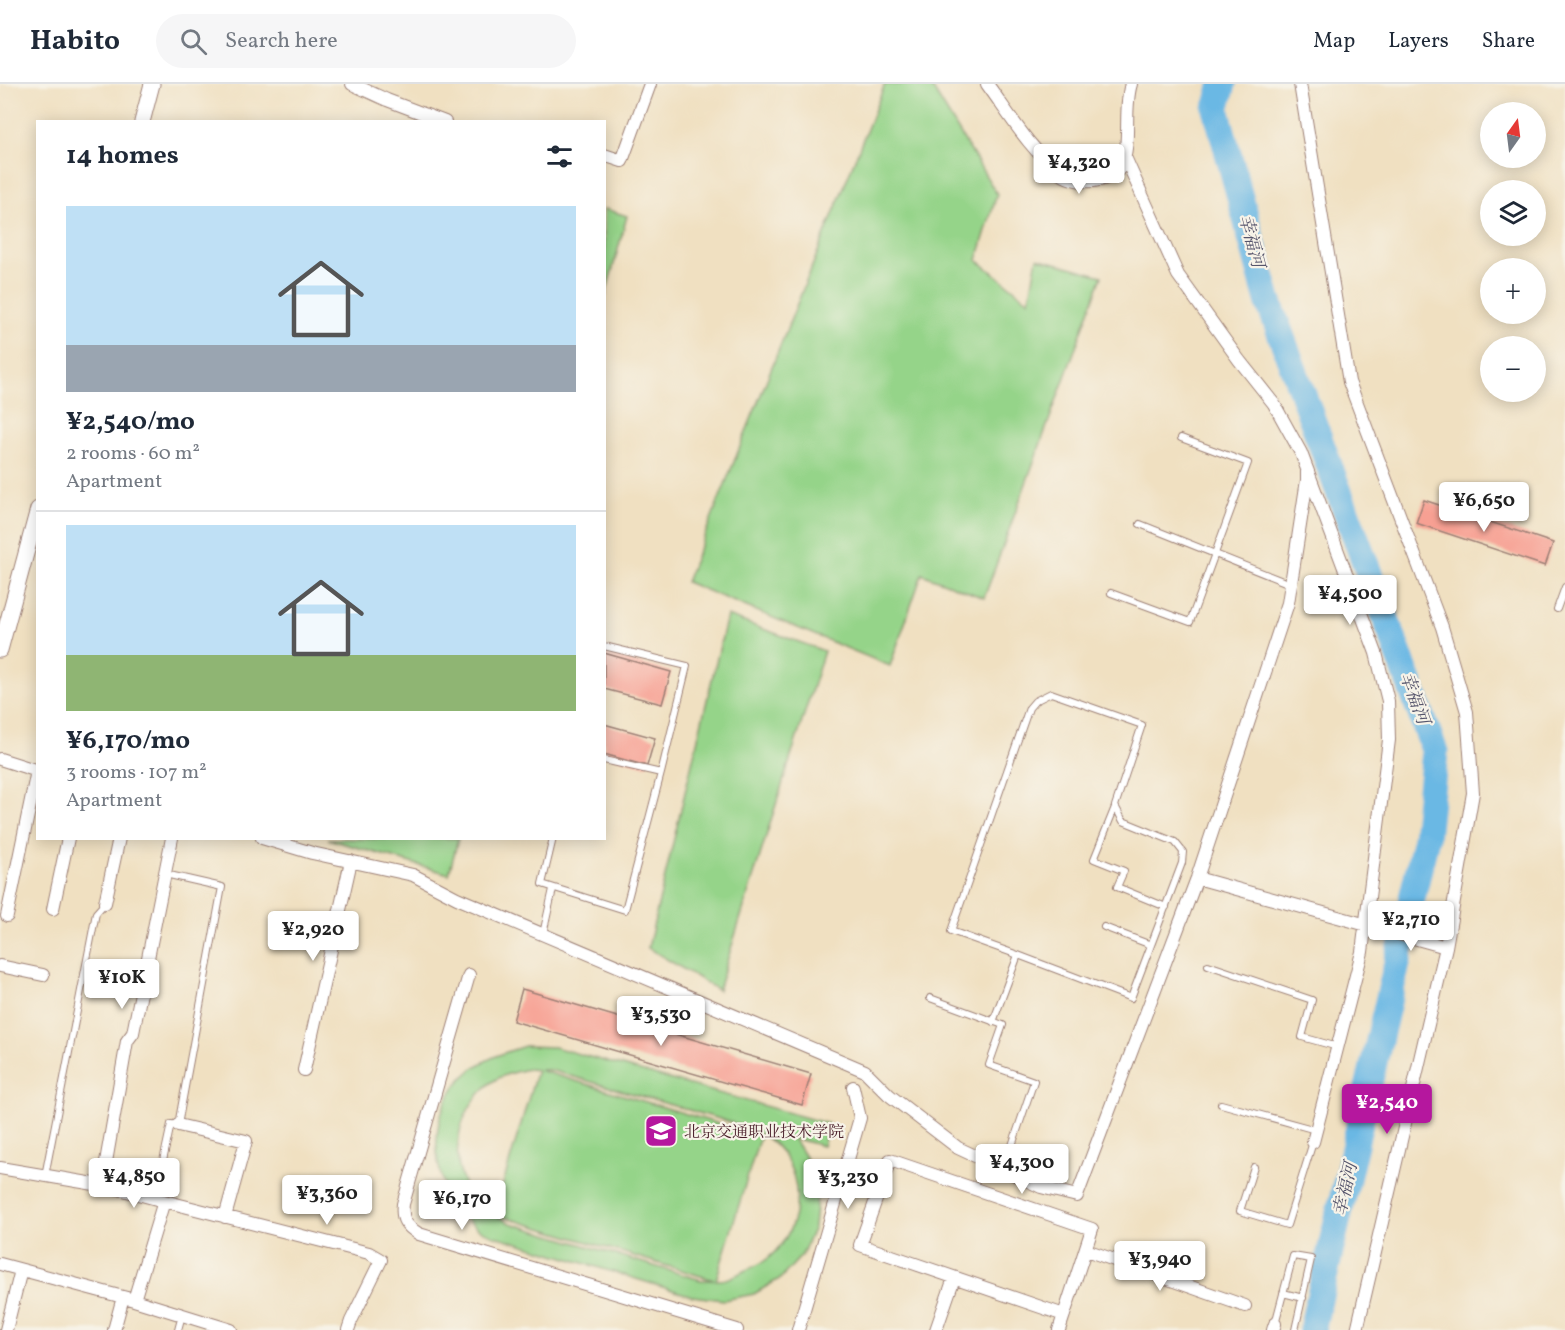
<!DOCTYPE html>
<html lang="en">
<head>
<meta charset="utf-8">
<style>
  :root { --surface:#fff; --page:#f6f6f7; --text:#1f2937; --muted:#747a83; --line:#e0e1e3; --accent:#b5179e }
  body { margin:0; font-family:Vollkorn,"Noto Serif SC",serif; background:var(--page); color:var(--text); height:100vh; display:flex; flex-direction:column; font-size:22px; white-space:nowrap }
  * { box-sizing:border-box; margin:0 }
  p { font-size:20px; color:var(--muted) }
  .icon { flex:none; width:33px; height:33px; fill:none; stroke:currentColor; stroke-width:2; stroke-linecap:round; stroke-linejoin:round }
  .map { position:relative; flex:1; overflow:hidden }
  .sheet { position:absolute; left:36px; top:36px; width:570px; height:720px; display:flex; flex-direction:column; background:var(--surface); border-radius:0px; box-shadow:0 3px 15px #0003 }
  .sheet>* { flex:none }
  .needle { width:39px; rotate:14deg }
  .tools { position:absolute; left:1480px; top:18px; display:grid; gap:12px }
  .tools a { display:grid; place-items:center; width:66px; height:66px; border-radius:50%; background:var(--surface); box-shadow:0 3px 15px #0003; font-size:30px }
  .price { position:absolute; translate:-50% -51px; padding:0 14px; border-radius:6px; background:#fff; color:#222; font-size:20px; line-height:39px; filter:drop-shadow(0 2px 3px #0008) }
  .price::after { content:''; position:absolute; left:50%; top:36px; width:18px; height:14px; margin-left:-9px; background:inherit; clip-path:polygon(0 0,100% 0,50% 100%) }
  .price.on { background:var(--accent); color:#fff }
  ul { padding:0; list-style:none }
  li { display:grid; align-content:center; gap:12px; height:318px; padding:0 30px }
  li+li { border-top:2px solid var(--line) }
  li span { display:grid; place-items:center; height:186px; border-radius:0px; color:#555 }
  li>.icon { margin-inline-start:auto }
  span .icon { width:108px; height:108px; fill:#fffc; stroke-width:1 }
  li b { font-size:26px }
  h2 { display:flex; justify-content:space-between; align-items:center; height:72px; padding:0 30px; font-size:26px }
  header { display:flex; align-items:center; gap:36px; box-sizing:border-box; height:84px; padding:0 30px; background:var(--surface); border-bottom:2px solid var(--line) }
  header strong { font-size:28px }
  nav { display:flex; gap:33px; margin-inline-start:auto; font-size:21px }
  .search { width:420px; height:54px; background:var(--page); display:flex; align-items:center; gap:15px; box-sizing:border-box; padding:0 21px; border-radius:33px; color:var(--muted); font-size:22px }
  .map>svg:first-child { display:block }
</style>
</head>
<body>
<header>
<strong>Habito</strong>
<div class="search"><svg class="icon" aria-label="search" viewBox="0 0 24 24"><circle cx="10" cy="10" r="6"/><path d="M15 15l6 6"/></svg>Search here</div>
<nav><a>Map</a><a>Layers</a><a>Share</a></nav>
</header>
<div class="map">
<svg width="1565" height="1246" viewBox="0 0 1565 1246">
  <rect width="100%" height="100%" fill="#f7f3e8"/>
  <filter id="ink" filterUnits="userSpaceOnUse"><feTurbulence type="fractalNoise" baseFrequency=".0167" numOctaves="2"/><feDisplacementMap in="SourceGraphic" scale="12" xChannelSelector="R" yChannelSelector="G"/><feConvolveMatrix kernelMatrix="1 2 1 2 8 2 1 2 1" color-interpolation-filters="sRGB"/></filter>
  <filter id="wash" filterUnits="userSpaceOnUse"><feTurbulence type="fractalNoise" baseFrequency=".008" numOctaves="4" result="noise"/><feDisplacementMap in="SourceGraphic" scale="24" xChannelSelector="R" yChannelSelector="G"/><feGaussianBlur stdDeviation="1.35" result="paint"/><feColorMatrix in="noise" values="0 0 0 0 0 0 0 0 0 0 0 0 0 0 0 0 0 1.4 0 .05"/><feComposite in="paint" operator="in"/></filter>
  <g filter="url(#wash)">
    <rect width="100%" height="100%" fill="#f0e0c1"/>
    <path fill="#95d489" stroke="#707a5a" stroke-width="1.5" fill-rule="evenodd" d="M885,0H930L997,110L977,176L1029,217L1037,174L1102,192L984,514L922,490L890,582L686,498Z
      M605,125L627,132L605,213L604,125Z
      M727,532L824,567L718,906L648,864Z
      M328,755L458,754V755L449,790Z
      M525,962L554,963L829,1040L823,1062L793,1054L810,1081L817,1112L814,1143L802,1171L781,1194L754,1210L724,1216L692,1212L508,1156C499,1153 485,1150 477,1144C428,1108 421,1026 471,986C487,974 506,968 525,962ZM528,985L537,986L494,1130L714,1196H701L510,1139C492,1130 474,1119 465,1101C449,1068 460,1027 486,1003C497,992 513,988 528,985ZM539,986H550L744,1042C750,1045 756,1047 761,1050C807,1078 808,1143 767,1175C761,1180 753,1183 746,1186C736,1191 727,1197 716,1196L760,1052Z"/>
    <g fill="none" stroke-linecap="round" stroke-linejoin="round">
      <path stroke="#6bb8e4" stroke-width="27" d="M1223,0L1216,25L1268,216L1435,668L1426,754L1312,1246"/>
    </g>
    <g id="blocks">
      <path fill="#f7a093" d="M1424,416L1553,459L1545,482L1416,439Z
        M604,569L671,588L662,620L604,605Z
        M604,640L655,654L647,682L604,670Z
        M522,905L811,990L802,1021L513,937Z"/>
    </g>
  </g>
  <g filter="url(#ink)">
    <use href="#blocks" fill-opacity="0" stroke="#9d8076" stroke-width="1.5"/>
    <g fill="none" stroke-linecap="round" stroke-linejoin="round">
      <g stroke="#9d8076" stroke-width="8">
        <path id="service" d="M1140,440L1290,500
          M1111,509L1190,538L1248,379L1181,354
          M1557,525L1565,503
          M604,562L687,582L661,689
          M1115,723L1094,775L1124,787L1117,803L1166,823
          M553,754L542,800L625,826L661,689L604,676
          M1104,843L1151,861
          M543,850L553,805
          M1208,881L1312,916L1302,953L1338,963
          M930,914L1003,941L989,981L1034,997L1004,1085
          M993,938L1018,871L1131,914L1182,779L1183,768L1175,758L1123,737L1115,722L1142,641L1051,609L1035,617L1029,624L951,847L1018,871
          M1221,1020L1316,1046
          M1254,1083L1240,1127L1287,1141L1313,1058
          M45,1092L96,829L105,819
          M155,1114L171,1040L178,1041L222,803L165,790
          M1283,1209L1303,1214
          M1275,1240L1293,1172L1311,1175L1295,1246
          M178,1246L182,1231"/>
      </g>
      <g stroke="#9d8076" stroke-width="14">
        <path id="minor" d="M352,0L387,16L445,38
          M987,0C1009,30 1030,66 1060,89C1070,97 1088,99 1099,96C1107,95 1118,89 1121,82C1132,61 1123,25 1131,0
          M1300,0L1349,298L1442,543L1467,628L1473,709L1446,863L1357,1246
          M604,71L622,77L650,0
          M1125,73L1178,191L1239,276L1274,320L1301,369L1376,569L1388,617L1389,656L1362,868L1313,1058
          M0,675L38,687
          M262,754L312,769L413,791L457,814L865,987L889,1011L958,1064L1041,1103L1077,1112L1197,794L1288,519L1307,396V385
          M1197,794L1446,863
          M105,819L119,754
          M53,825L68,754
          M7,832L37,687
          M0,882L43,891
          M469,891L403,1120C401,1136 406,1142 419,1150L737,1246
          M304,986L351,777
          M178,1041L246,1057L225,1133
          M0,1084L112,1103L164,1117L134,1216L123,1213L114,1246
          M102,1101L127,957L133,949L172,754
          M164,1117L369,1169L381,1176L351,1237L348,1246
          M1086,1166L1245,1222
          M0,1180L123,1213
          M134,1216L231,1246
          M6,1246L21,1186
          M798,1246L860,1034L853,1003
          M936,1246L954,1194
          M1059,1246L1092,1145L890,1076L860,1161L1064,1231
          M1273,1246L1275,1240"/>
      </g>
      <g stroke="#9d8076" stroke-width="17">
        <path id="tertiary" d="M142,38L152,0
          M0,566L38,425"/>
      </g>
      <use href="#service" stroke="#fff" stroke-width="6"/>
      <use href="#minor" stroke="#fff" stroke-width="12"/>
      <use href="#tertiary" stroke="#fff" stroke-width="15"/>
    </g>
  </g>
  <defs>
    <g id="university-square" transform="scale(1.725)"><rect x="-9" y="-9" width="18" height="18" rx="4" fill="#b5179e" stroke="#f7f3e8"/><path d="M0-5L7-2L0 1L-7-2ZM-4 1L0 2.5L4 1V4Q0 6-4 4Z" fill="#fff"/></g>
  </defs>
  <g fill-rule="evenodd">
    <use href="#university-square" x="661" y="1047"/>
  </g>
  <g text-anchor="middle" stroke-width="4.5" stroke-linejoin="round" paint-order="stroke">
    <g font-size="16" fill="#4a1f2b" stroke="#f7f3e8" text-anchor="start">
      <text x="684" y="1053">北京交通职业技术学院</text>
    </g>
    <g font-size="18" font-style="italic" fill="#56556c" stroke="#f7f3e8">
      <text transform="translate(1252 157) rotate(75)" y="6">幸福河</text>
      <text transform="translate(1415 614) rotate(70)" y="6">幸福河</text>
      <text transform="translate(1345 1105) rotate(-77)" y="6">幸福河</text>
    </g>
  </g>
</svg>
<div class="tools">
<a><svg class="needle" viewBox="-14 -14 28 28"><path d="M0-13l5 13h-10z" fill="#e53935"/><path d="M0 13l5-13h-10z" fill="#747a83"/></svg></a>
<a><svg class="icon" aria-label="layers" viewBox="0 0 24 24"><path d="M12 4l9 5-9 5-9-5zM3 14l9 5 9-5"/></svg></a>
<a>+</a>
<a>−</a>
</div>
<b class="price" style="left:1079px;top:111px">¥4,320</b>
<b class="price" style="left:1484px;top:449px">¥6,650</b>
<b class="price" style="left:1350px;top:542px">¥4,500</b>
<b class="price" style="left:1411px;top:868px">¥2,710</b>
<b class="price" style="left:313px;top:878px">¥2,920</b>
<b class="price" style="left:122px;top:926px">¥10K</b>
<b class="price" style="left:661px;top:963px">¥3,530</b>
<b class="price on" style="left:1387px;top:1051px">¥2,540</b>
<b class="price" style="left:1022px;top:1111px">¥4,300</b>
<b class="price" style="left:134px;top:1125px">¥4,850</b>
<b class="price" style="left:848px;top:1126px">¥3,230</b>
<b class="price" style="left:327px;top:1142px">¥3,360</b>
<b class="price" style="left:462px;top:1147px">¥6,170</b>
<b class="price" style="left:1160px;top:1208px">¥3,940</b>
<section class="sheet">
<h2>14 homes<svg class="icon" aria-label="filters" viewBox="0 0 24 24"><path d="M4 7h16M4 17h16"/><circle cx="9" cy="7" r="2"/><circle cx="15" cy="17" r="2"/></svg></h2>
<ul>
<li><span style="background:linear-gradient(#bfe0f5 75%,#9aa5b1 0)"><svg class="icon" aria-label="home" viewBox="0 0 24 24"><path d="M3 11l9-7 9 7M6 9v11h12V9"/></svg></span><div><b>¥2,540/mo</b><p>2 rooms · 60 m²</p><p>Apartment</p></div></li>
<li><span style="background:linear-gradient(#bfe0f5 70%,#8fb573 0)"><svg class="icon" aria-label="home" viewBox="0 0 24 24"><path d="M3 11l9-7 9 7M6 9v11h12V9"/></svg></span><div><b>¥6,170/mo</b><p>3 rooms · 107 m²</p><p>Apartment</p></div></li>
</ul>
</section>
</div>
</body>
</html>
